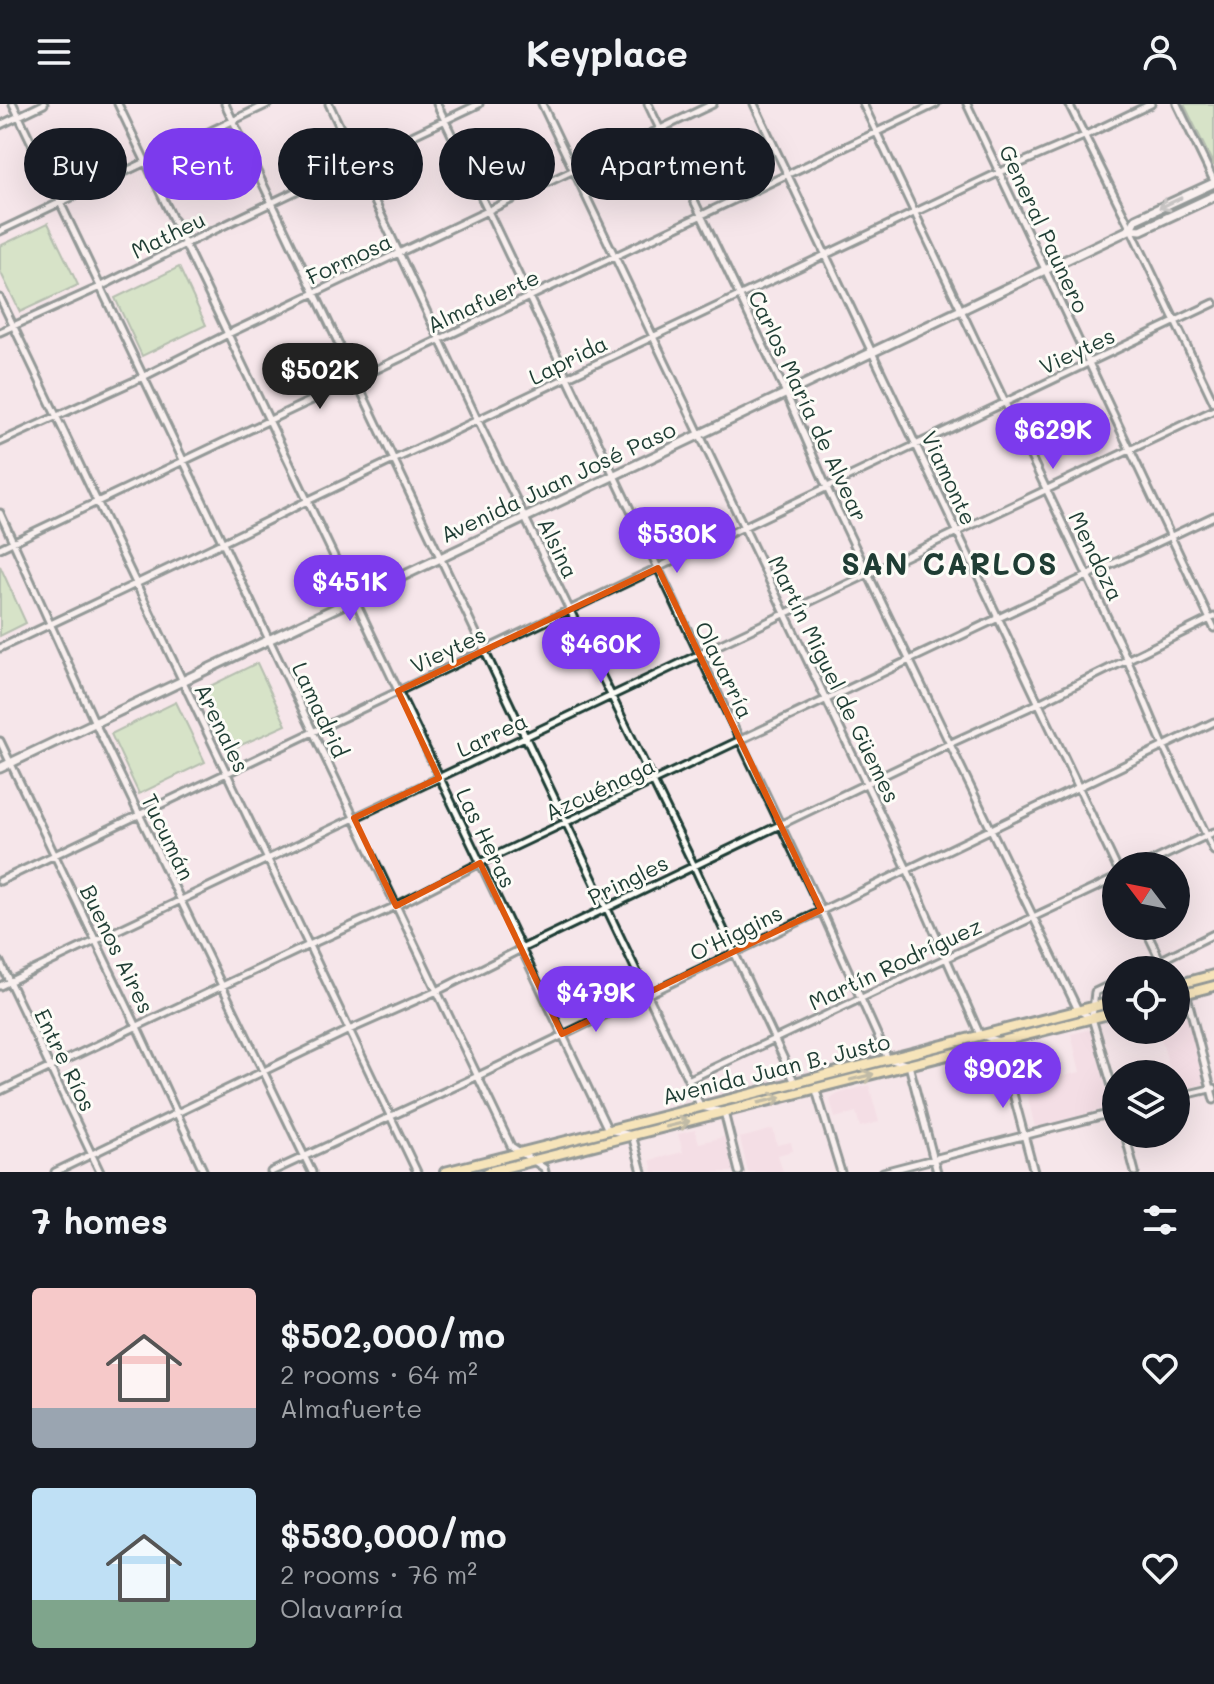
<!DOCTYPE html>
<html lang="en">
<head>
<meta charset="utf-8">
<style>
  :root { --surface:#171b24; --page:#242831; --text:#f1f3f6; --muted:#9ea1a6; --accent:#7c3aed }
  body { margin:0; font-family:Mali,sans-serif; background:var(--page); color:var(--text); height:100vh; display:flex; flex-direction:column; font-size:30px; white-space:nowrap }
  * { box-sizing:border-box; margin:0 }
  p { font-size:26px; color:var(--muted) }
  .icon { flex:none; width:44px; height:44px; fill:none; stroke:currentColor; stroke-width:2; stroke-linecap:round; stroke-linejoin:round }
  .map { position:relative; height:1068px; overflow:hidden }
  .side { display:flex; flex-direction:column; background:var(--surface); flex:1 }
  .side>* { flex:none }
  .guide { position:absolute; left:24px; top:24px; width:800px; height:72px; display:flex; gap:16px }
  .needle { width:52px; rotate:302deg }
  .tools { position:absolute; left:1102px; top:748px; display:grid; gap:16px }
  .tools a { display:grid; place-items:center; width:88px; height:88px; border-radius:50%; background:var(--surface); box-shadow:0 8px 32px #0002; font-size:40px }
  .price { position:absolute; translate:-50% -68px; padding:0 18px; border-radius:28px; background:var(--accent); color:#fff; font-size:26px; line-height:52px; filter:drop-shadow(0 2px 4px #0008) }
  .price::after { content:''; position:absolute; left:50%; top:48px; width:24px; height:18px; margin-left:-12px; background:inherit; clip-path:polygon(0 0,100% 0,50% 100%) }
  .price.current { background:#222; color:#fff }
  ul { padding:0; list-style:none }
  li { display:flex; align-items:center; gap:24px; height:200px; padding:0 32px }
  li span { display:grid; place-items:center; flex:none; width:224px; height:160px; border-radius:8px; color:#555 }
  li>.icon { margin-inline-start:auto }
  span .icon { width:96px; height:96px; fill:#fffc; stroke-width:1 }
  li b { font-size:34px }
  h2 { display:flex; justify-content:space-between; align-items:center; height:96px; padding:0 32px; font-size:34px }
  .pill { padding:0 28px; border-radius:36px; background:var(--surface); box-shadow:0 8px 32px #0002; font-size:28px; line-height:72px }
  .pill.current { background:var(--accent); color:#fff }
  header { display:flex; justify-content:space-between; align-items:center; height:104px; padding:0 32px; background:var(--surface); font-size:36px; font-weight:700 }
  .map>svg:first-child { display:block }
</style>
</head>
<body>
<header><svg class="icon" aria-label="menu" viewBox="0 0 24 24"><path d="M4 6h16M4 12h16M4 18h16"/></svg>Keyplace<svg class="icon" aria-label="person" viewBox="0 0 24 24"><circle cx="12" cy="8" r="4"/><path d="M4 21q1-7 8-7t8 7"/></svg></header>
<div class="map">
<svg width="1214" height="1068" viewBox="0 0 1214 1068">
  <rect width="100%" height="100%" fill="#f6e6ea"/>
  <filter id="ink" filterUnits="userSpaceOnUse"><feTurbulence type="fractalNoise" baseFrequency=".0125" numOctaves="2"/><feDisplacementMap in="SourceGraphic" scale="16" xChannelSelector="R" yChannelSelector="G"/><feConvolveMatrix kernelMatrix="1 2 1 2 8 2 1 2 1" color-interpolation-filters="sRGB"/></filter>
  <g filter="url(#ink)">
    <path fill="#f2d6e1" d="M1184,900L1204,980L1176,987V970H1171L1159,926H1176V903Z
      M1088,926L1092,929L1111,1003L1035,1024L1021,963L1049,956L1052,966L1061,965L1063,972L1080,968L1071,930Z
      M869,981L879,1018L860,1023L856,1008L835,1014L830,996L834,991Z
      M773,1025L777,1041L791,1038L793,1047L778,1051L783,1068H748L740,1034Z
      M695,1026L699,1039L727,1032L736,1068H653L650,1056L683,1048L678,1030Z"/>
    <path fill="#b1e1a1" stroke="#688f6a" stroke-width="2" d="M1184,0H1214V62Z
      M48,119L78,181L20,208L0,167V142Z
      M179,163L206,221L142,252L115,194Z
      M0,462L26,519L0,532Z
      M257,559L286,621L230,646L202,586Z
      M176,598L205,658L139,690L111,630Z"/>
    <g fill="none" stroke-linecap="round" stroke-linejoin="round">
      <g stroke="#1f3d34" stroke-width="11">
        <path id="street" d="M13,0L511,1042L544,1064L545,1068
          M118,0L608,1026L632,1031L642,1068
          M225,0L701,1003L724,1008L739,1068
          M329,0L478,317L694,762L796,981
          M437,0L821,806L888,955L909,961L937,1068
          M542,0L907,765L980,931L999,937L1034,1068
          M648,0L786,289L827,384L868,470L1078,906L1092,914
          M754,0L1116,762
          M863,0L1127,555L1164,643L1214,747
          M967,0L1214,524
          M1069,0L1131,125L1214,299
          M1177,0L1214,77
          M0,21L44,0
          M0,127L268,0
          M0,194L417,1068
          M0,228L100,183L185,140L479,0
          M0,338L143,273L228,230L713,0
          M0,409L95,619L312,1068
          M0,444L936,0
          M0,544C103,495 206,448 307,397L1000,68L1084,32L1151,0
          M0,637L137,923L204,1068
          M1142,762L1214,728
          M0,777L1214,199
          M1144,822L1165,866
          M0,858L100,1068
          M1141,866L1214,830
          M1116,878L1095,888L1092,914L1116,996
          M0,882L1214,306
          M1176,884L1186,889L1214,996
          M688,976L1116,774
          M815,983L841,1068
          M0,987L309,841L396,802L480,759L1214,412
          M1176,993L1214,984
          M1125,1030L1135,1068
          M55,1068L349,926L437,887L521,845L949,640L1039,599L1214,513
          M271,1068L478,972L1214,618
          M883,1068L1116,1008"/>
      </g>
      <g stroke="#1f3d34" stroke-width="13">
        <path id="secondary" d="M1131,125L1136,115L1214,79
          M0,664L1131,125L1141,126L1214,92"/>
      </g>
      <g stroke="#1f3d34" stroke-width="14">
        <path id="primary" d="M1176,881L1214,871
          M1176,892L1214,882
          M445,1068L1116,897
          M488,1068L1116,908"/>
      </g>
      <use href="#street" stroke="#fdfcf7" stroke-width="5"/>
      <use href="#secondary" stroke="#fdfcf7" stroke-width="7"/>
      <use href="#primary" stroke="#f7e281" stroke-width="8"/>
    </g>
    <defs><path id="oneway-shaft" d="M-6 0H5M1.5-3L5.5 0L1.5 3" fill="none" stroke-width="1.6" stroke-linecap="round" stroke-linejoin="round" transform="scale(2)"/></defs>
    <use stroke="#8e9c96" href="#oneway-shaft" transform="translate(1170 99) rotate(155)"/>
    <g stroke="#808757">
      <use href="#oneway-shaft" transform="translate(862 973) rotate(-14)"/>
      <use href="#oneway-shaft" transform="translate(770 996) rotate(-14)"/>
      <use href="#oneway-shaft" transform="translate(678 1020) rotate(-14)"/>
    </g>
  </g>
  <path d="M0 0H1214V1068H0ZM658,464L821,806L562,930L480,759L396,802L354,714L439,674L398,587Z" fill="#f6e6ea" fill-opacity=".55" fill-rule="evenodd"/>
  <path fill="none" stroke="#de580e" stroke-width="6" stroke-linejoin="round" d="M658,464L821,806L562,930L480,759L396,802L354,714L439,674L398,587Z"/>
  <g text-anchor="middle" stroke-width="6" stroke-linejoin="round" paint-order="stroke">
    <g font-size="22" fill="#1f3d34" stroke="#fdfcf7">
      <text transform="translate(1044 125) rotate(65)" y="8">General Paunero</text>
      <text transform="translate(168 131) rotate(-26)" y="8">Matheu</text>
      <text transform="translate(349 155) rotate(-25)" y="8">Formosa</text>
      <text transform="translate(483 197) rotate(-25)" y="8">Almafuerte</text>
      <text transform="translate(1077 247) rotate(-25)" y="8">Vieytes</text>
      <text transform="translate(568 256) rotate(-26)" y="8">Laprida</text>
      <text transform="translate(808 302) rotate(65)" y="8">Carlos María de Alvear</text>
      <text transform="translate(949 374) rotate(65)" y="8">Viamonte</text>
      <text transform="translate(558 378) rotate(-25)" y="8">Avenida Juan José Paso</text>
      <text transform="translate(558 444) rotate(64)" y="8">Alsina</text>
      <text transform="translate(1096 452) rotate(64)" y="8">Mendoza</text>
      <text transform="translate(448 546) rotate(-25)" y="8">Vieytes</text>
      <text transform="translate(724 566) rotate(64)" y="8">Olavarría</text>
      <text transform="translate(834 575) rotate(64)" y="8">Martín Miguel de Güemes</text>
      <text transform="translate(320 606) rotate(65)" y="8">Lamadrid</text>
      <text transform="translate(222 624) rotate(64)" y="8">Arenales</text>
      <text transform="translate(492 631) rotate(-25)" y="8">Larrea</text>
      <text transform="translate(600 685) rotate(-25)" y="8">Azcuénaga</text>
      <text transform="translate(168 733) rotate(64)" y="8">Tucumán</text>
      <text transform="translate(486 734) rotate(64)" y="8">Las Heras</text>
      <text transform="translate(628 776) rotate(-26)" y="8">Pringles</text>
      <text transform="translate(736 829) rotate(-26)" y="8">O'Higgins</text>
      <text transform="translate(117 845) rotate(64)" y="8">Buenos Aires</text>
      <text transform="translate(895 860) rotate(-25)" y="8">Martín Rodríguez</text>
      <text transform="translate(65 956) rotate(64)" y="8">Entre Ríos</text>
      <text transform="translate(776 965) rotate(-14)" y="8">Avenida Juan B. Justo</text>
    </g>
    <g font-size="30" font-weight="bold" letter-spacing="2" fill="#1f3d34" stroke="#fdfcf7">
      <text x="950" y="471">SAN CARLOS</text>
    </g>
  </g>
</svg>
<div class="tools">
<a><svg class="needle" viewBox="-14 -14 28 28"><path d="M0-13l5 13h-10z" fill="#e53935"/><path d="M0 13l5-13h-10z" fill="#9ea1a6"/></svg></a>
<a><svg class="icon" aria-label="locate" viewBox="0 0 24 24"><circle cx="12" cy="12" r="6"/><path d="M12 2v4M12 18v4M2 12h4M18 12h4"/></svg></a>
<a><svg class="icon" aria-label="layers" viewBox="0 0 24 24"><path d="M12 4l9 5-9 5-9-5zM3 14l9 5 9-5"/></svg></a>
</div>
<b class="price current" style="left:320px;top:307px">$502K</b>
<b class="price" style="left:1053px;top:367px">$629K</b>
<b class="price" style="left:677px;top:471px">$530K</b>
<b class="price" style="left:350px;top:519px">$451K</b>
<b class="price" style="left:601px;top:581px">$460K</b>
<b class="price" style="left:596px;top:930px">$479K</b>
<b class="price" style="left:1003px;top:1006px">$902K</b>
<div class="guide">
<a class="pill">Buy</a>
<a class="pill current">Rent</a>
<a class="pill">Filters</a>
<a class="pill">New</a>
<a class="pill">Apartment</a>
</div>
</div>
<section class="side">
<h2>7 homes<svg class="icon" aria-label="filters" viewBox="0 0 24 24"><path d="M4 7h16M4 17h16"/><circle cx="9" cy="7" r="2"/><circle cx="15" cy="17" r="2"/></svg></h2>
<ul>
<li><span style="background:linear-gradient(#f6c9c9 75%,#9aa5b1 0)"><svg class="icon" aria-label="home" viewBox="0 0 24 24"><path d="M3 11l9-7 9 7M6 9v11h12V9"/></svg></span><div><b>$502,000/mo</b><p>2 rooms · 64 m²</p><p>Almafuerte</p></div><svg class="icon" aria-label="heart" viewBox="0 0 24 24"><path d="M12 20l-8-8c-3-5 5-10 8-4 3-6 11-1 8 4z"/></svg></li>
<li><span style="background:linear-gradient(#bfe0f5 70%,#7fa58c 0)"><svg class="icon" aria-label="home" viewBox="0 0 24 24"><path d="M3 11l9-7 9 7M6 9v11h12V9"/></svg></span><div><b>$530,000/mo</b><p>2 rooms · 76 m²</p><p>Olavarría</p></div><svg class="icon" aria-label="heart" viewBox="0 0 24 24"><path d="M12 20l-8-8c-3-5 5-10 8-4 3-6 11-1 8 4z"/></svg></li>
</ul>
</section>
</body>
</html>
